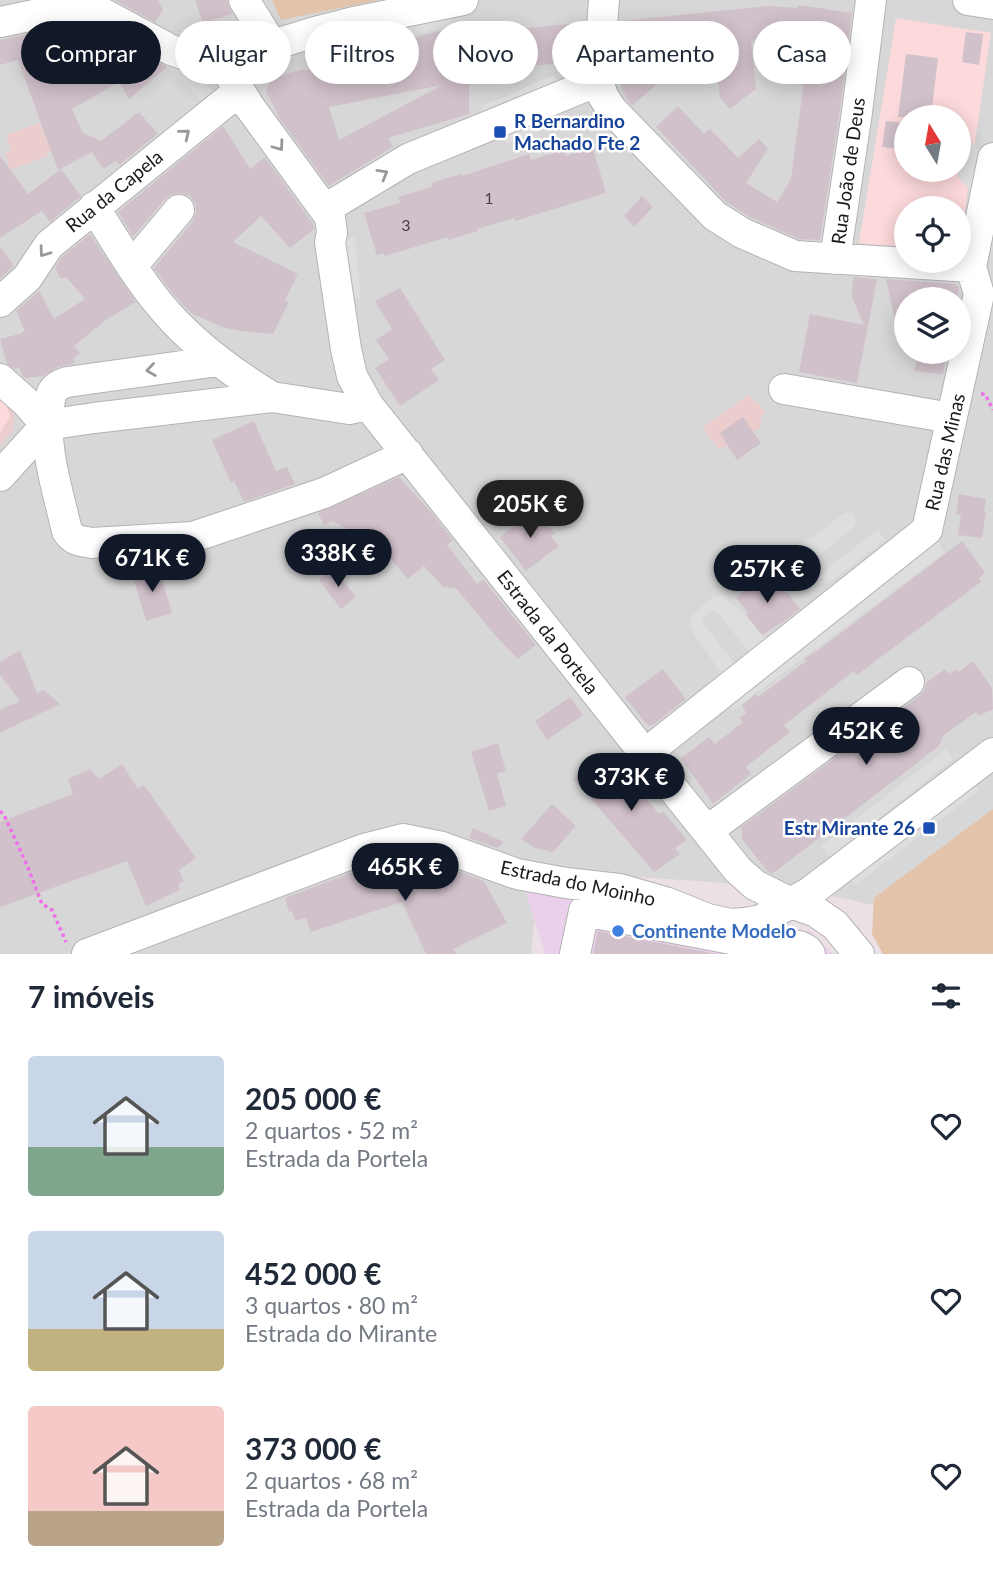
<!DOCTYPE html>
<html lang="pt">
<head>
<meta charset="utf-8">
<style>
  :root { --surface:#fff; --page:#f2f2f3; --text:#1f2937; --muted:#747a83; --accent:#111827 }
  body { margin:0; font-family:Lato,sans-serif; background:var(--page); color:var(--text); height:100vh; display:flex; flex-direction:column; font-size:26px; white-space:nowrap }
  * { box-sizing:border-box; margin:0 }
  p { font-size:23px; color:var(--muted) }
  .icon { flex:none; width:38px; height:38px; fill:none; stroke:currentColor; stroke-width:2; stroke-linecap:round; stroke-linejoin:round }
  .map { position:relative; height:954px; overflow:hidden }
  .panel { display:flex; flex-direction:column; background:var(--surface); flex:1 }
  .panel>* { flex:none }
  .top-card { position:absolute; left:21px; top:21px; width:952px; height:63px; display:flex; gap:14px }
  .needle { width:46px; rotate:349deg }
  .fabs { position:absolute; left:894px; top:105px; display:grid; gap:14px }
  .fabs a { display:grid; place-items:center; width:77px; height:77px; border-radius:50%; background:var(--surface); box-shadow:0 4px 18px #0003; font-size:35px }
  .price { position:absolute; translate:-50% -60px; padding:0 16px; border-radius:24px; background:var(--accent); color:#fff; font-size:23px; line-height:46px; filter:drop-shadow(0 2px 4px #0008) }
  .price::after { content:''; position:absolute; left:50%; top:42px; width:21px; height:16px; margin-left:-10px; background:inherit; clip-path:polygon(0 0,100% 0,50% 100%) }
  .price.selected { background:#222; color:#fff }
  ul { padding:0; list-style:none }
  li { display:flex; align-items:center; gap:21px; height:175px; padding:0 28px }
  li span { display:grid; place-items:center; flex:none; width:196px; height:140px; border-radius:7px; color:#555 }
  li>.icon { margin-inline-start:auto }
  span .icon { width:84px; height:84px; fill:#fffc; stroke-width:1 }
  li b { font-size:30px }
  h2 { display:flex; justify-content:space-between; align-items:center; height:84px; padding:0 28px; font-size:30px }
  .pill { padding:0 24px; border-radius:32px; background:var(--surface); box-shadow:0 4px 18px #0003; font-size:24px; line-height:63px }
  .pill.selected { background:var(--accent); color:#fff }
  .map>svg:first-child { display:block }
</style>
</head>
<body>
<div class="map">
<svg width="993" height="954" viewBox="0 0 993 954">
  <rect width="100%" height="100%" fill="#ebe0e5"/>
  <path fill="#d8d7d8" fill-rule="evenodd" d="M0,0H993V876L932,918L796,888L540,870L531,954H0ZM906,117H959V170H906ZM906,208H959V261H906ZM906,299H959V352H906Z"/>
  <path fill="#ebd0ec" d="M523,883L775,931H810L833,954H545Z"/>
  <path fill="#fcd9db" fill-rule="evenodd" d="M896,18L991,33L959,251V208H906V249L859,243ZM906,117H959V170H906Z
    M0,393L13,414L0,442Z"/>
  <path fill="#eacdcc" d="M40,123L51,151L46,153L47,156L10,170L5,152L11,150L6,135Z
    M0,393L12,405L15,417L13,430L0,446V434L10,416L6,405L0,400Z
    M748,395L766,411L761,417L760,428L753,432L720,433L728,445L720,450L702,428Z"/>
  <path fill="#e3c3a9" d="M272,0H378L281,20Z
    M993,809V954H883L872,934L874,898Z"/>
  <path fill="#dedede" d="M449,12L452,26L378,42L375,28Z
    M173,63L191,69L218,96L203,103L190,88L167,67Z
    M554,75L560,87L482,122V106Z
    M540,115L546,128L506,144L500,131Z
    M963,130L979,151L973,193L958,177Z
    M355,238L361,297L346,299L340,239Z
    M845,513H850L854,516L856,522L854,527L821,554L814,556L810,554L802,544Z
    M878,530L885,540L830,582L820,578L824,571L831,565Z
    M937,537L944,553L733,710L725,700Z
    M714,596L724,597L746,615L765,637V641L751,654L717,612L712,610L702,621V622L736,665L722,675L693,632L690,624L691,618L694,613Z
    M946,749L953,759L830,857L821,846Z
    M970,779L979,790L856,885L847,877Z"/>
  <path fill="#d1c1cb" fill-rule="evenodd" d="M115,0H158L163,10L155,22Z
    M195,0H227L232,14L203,23Z
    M798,5L852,13L840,110L820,240L799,239L750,217L726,202L656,127L678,106L704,134L710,129L738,158L759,139L768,149L746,183L777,202L791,179L809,43L772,38L751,41L756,89L730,109L720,98L713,35L658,40L664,62L653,65L657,84L632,106L628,101L622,89L617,67L620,21L769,6L797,8Z
    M579,23L581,61L504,69L503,64L469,68V114L388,138L393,147L329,186L280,119L266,91L273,78L304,69V71L366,54L365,51L454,27L456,32L468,29L469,34ZM442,85L339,140L329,107Z
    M77,26L80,37L76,39L95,72L111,63L125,45L167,67L129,99L119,82L72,109L83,133L101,141L139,112L158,134L119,165L116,161L103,169L92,152L58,170L18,60L0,65V40L61,27Z
    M966,32L983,34L979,65L962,62Z
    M906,54L938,58L931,117H898Z
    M886,121L906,123V150L882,147Z
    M223,126L250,169L265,157L313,224L314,229L290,248L261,216L233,242L298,274L285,300L289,302L273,334L240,331L222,327L191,313L173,294L154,268L193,221L196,214V205L190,196L181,193L172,194L166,198L133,237L118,212Z
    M593,148L606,193L515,221L514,218L477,229L478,231L448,240V237L385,256L384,253L377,255L364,213L400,203L398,197L432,187L431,183L461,174L462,176L529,154L531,160L564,150L566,156Z
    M0,156L28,194L61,169L81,196L50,222L42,211L0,238Z
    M642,196L653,207L634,227L624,216Z
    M90,234L136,302L107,319L74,346L80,353L73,359L75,363L57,367L43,376L25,378L22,375L19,367L15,369L7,364L0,339L23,333V331H25L16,311L39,291L54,319L85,299L66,277L61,279L55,268L62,257Z
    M0,246L14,266L1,278L0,277Z
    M853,277L877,279L857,383L799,372L810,314L864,325L852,297Z
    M886,279L955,284L959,287L957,299H906V342H900Z
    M400,288L445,360L431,369L439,380L400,406L375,368L389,359L376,340L392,329L375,301Z
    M919,352H947L943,374L914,371Z
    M743,417L761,443L737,460L720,433Z
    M254,421L276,471L287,467L295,484L244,502L234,481L231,483L212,440Z
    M399,477L431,512L453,540L447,545L477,584L483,579L536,645L518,659L495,635L456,588L443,587L424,566L408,579L382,549L333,521L324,525L318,513Z
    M959,494L986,499L984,512H986L982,538L958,535L961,515L956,514Z
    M536,509L555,534L551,536L559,546L526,571L500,537Z
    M962,541L985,573L979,578L981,582L857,675L854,671L784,725L790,732L746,767L751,774L713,804L681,758L709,737L715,744L743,722L739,718L746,713L742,705L756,694L758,697L773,686L806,661L804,659L817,651Z
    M158,566L172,613L146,621L132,574Z
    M334,569L356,597L341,609L319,580Z
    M766,574L781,591L784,588L800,609L784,621L762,635L746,615L748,613L736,598Z
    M20,650L37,693L44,690L60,704L0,733V710L20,701L0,675V662Z
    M973,661L992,688L993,709L979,716L976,712L944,735L939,746L900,776L772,874L768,872L742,839V830L740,828L919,696L925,690L926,683L945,669L949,674L956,669L959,672Z
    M663,669L686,699L653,725L648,726L625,697Z
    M570,697L583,715L547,740L535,721Z
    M498,743L506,771L497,774L506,806L489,811L471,752Z
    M606,752L659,814L663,811L687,840L675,848L680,854L654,872L574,779Z
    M122,764L138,789L144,785L196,858L179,870L184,881L178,884L180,890L146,906L127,861L0,907V822L73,794L68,779L90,769L99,779Z
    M552,804L576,826L553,852L535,848L521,839Z
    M473,828L504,842L497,848L469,838Z
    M403,857L407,860L410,858L424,887L455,870L484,881L507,923L453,949L456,954H426L402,902L311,932L306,918L295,921L292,911L289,912L285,898L369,866Z
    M598,931L717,954H593Z"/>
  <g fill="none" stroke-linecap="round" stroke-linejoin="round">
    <g stroke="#b3b3b3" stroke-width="32">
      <path id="minor" d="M244,0L272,45
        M604,0L598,81L603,96L612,110L715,216L742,233L795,256L971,267
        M968,0L993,4
        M0,22L58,10L91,7L171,50L197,59L221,61L315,32L354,22L463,0
        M221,61L249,106L330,217L332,233L330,242L346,349L352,376L368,405L645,754L738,870L755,885L791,903L816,912L835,925L859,954
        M94,207C115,240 135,275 160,305C191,343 231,372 272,397
        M325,209L408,159L598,81
        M835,259L857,112L871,0
        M132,266L179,210
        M0,302L27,278L49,245L239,91
        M218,361L67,382C61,384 56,386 53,391C50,395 50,401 49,407C43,448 58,491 67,531C73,541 81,541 92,543L193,537L324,493L408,454
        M0,379L26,402L46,425
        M784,389L951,418
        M46,425L94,418L272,397L349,409L368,405
        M0,476L46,425
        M645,754L927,530L979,294L971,267L993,158
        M707,831L909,682
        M87,954L364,849L403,839L442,847L517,874L566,883L619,889L668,903L708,919L730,924L745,923L761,920L810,892L993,753
        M575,954L584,911L763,945L799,946L807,950L810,954"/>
    </g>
    <path stroke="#ef6eea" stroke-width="3.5" stroke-dasharray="3.5 3.5" stroke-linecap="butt" d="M981,394H985L993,410
      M0,811L4,815L27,865L42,904L52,910L66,942"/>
    <use href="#minor" stroke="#fff" stroke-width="30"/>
  </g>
  <defs><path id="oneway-chevron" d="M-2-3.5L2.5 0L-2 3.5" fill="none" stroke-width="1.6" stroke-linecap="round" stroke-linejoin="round" transform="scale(1.75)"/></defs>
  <g stroke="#989898">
    <use href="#oneway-chevron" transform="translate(185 134) rotate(-39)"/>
    <use href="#oneway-chevron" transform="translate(279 146) rotate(54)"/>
    <use href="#oneway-chevron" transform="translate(383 174) rotate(-30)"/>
    <use href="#oneway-chevron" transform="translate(44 252) rotate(126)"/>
    <use href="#oneway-chevron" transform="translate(151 370) rotate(172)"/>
  </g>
  <g fill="#1a4fb4" stroke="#fff" stroke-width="2.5">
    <rect x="493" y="125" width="14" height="14" rx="3.5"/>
    <rect x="922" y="821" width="14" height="14" rx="3.5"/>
  </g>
  <circle fill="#3f7fe0" stroke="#fff" stroke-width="2.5" cx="618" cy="931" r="7"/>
  <g text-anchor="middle" stroke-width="5" stroke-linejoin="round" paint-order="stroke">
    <g font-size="16" fill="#484446">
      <text x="489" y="204">1</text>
      <text x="406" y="231">3</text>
    </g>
    <g font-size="19" font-weight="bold" fill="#164399" stroke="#fff" text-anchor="start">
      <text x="514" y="128">R Bernardino<tspan x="514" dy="22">Machado Fte 2</tspan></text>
      <text x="915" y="835" text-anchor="end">Estr Mirante 26</text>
    </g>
    <g font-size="19" fill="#1a1a1a" stroke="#fff">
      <text transform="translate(848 171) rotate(-82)" y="7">Rua João de Deus</text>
      <text transform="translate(114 191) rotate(-39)" y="7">Rua da Capela</text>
      <text transform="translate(945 452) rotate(-77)" y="7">Rua das Minas</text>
      <text transform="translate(548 632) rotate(52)" y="7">Estrada da Portela</text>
      <text transform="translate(578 883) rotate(12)" y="7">Estrada do Moinho</text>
    </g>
    <g font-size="19" font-weight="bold" fill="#366cbe" stroke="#fff" text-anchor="start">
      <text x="632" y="938">Continente Modelo</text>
    </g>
  </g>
</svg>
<div class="fabs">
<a><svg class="needle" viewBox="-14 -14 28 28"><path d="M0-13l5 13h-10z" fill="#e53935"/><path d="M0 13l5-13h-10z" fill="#747a83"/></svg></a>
<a><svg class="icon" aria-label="locate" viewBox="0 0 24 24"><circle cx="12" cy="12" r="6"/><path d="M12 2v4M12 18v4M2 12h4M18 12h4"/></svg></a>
<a><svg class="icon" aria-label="layers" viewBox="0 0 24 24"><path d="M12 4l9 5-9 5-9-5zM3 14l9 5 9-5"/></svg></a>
</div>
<b class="price selected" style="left:530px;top:540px">205K €</b>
<b class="price" style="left:338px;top:589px">338K €</b>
<b class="price" style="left:152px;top:594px">671K €</b>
<b class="price" style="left:767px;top:605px">257K €</b>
<b class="price" style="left:866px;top:767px">452K €</b>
<b class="price" style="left:631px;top:813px">373K €</b>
<b class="price" style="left:405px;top:903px">465K €</b>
<div class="top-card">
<a class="pill selected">Comprar</a>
<a class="pill">Alugar</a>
<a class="pill">Filtros</a>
<a class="pill">Novo</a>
<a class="pill">Apartamento</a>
<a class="pill">Casa</a>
</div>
</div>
<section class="panel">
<h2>7 imóveis<svg class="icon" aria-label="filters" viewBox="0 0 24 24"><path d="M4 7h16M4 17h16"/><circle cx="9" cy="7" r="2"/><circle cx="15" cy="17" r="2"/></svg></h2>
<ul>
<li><span style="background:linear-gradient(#c9d6e8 65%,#7fa58c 0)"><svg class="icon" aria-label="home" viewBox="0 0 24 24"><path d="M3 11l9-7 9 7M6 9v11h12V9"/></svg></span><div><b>205 000 €</b><p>2 quartos · 52 m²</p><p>Estrada da Portela</p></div><svg class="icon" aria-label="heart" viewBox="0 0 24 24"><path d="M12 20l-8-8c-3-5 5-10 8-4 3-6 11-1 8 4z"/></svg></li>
<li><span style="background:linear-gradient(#c9d6e8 70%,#c2b280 0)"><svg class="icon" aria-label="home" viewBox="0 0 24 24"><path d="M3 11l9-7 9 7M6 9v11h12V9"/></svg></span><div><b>452 000 €</b><p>3 quartos · 80 m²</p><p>Estrada do Mirante</p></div><svg class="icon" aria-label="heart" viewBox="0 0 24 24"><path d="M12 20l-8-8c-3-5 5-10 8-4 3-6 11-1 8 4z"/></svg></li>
<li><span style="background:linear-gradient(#f6c9c9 75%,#b9a48a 0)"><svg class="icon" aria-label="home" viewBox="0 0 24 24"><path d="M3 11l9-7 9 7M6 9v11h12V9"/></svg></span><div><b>373 000 €</b><p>2 quartos · 68 m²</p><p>Estrada da Portela</p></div><svg class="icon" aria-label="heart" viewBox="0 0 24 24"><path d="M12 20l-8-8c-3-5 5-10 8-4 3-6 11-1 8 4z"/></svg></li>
</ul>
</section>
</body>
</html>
